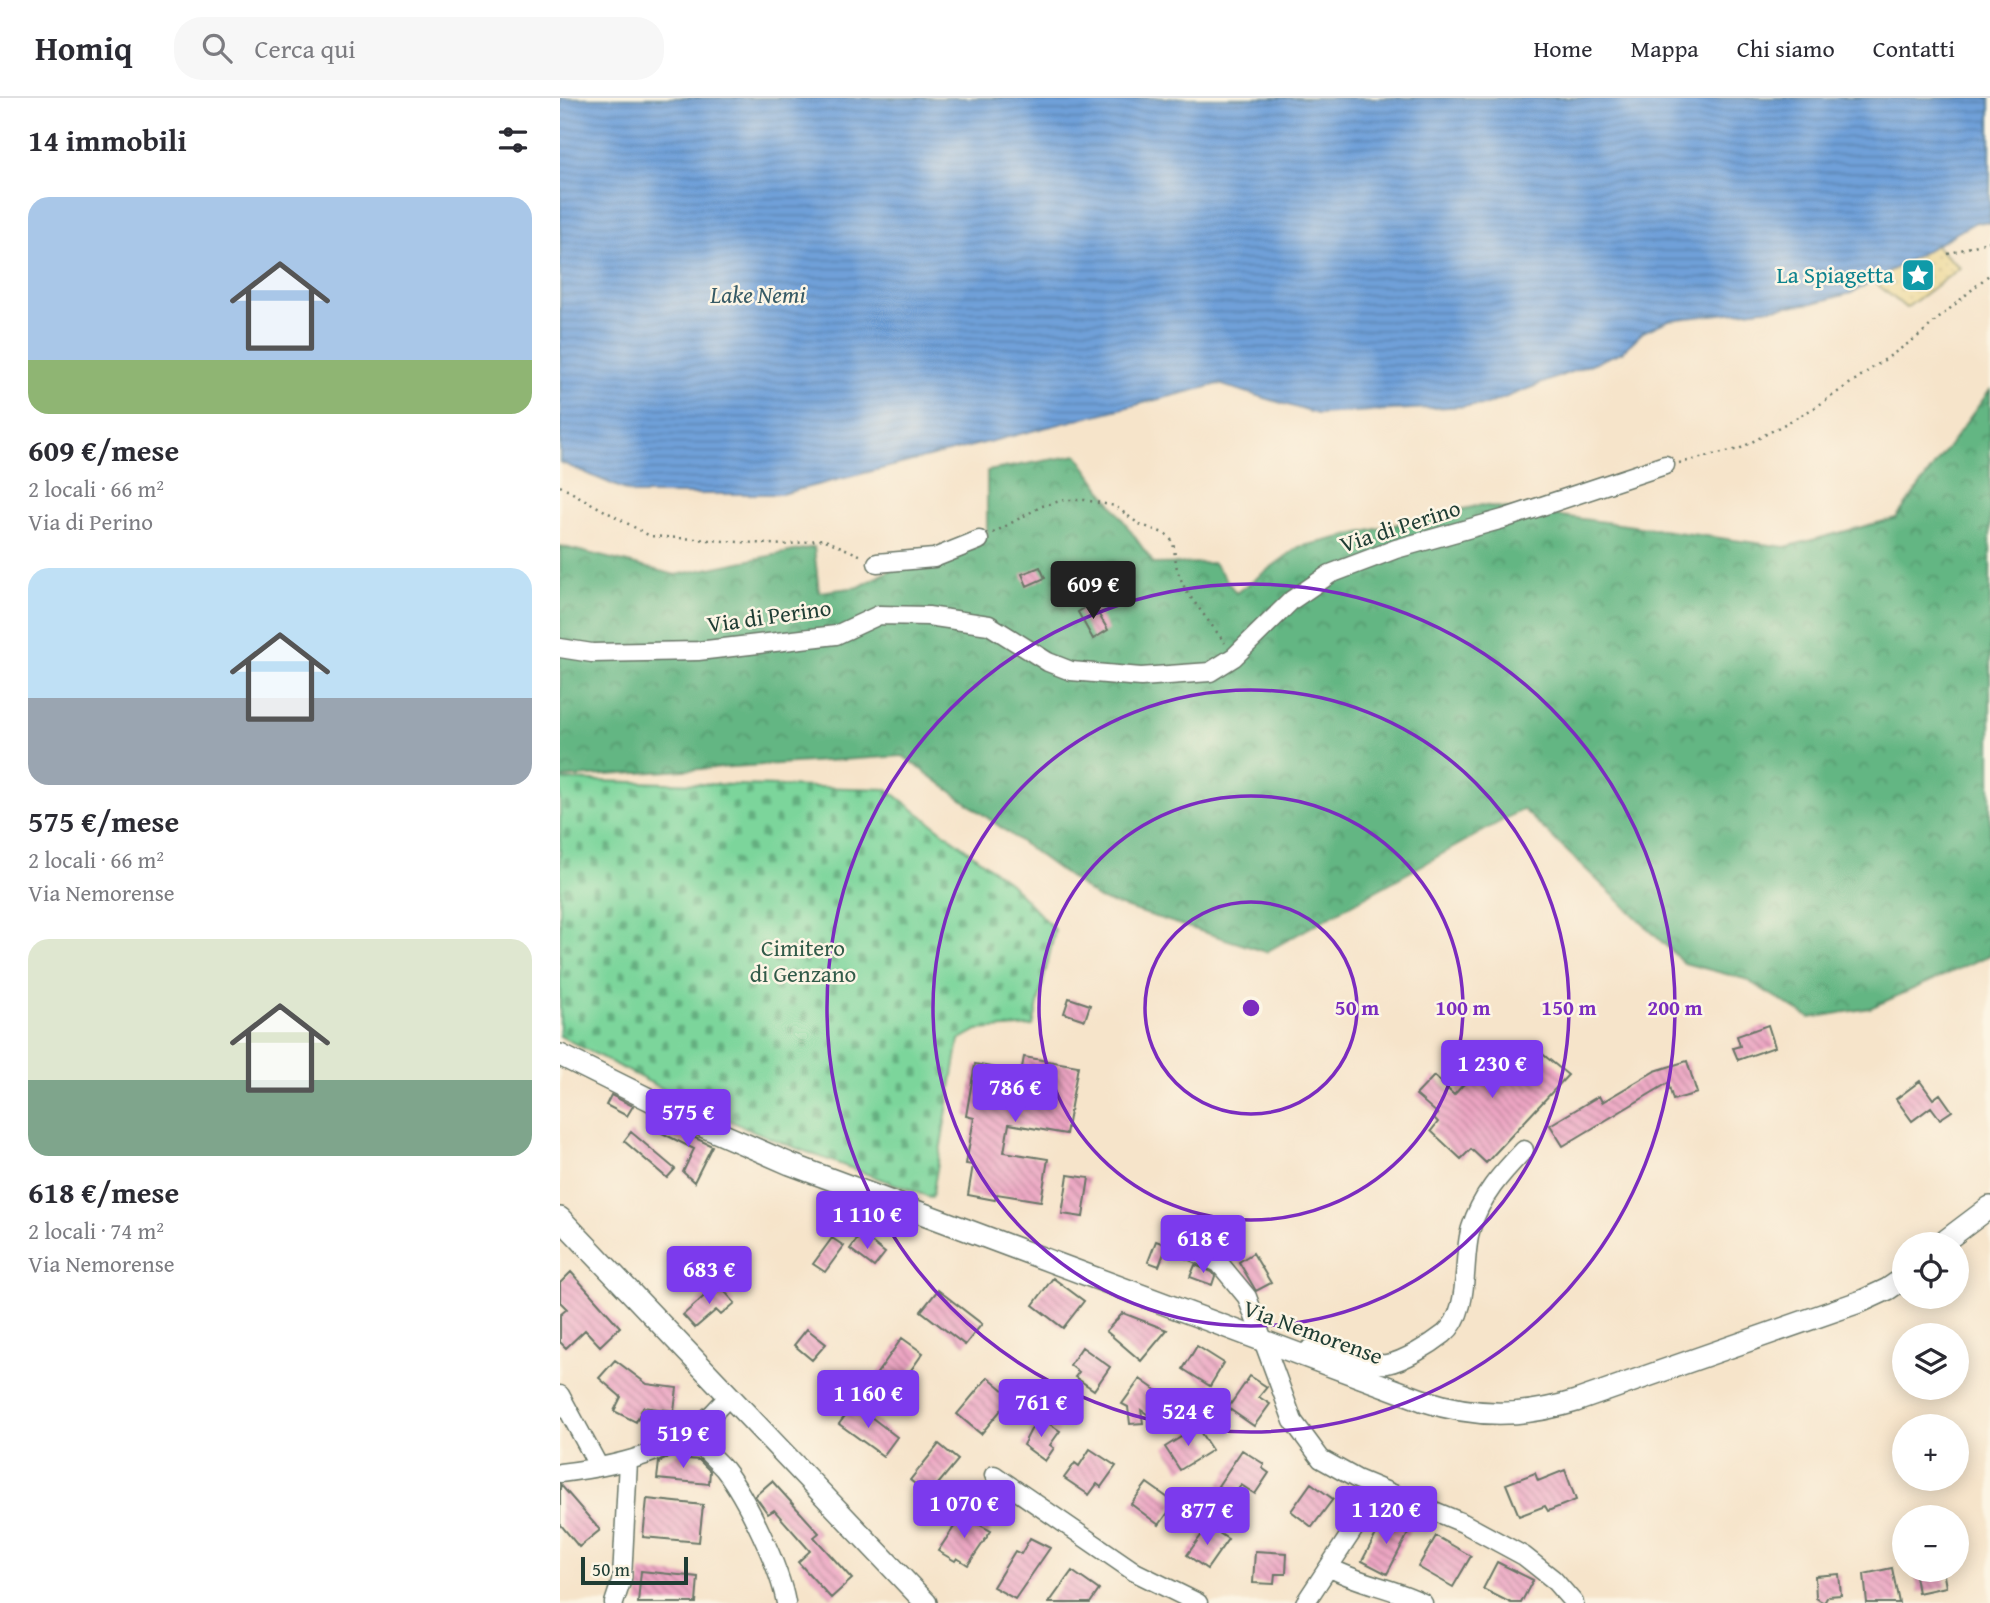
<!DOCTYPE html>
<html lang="it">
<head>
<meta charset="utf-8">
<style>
  :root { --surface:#fff; --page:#f7f7f7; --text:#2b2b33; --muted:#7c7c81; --line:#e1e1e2; --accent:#7c3aed }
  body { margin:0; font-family:"Gentium Book Plus",serif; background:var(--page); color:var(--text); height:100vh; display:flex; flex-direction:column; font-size:26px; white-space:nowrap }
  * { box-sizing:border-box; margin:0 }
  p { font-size:23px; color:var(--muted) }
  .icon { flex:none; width:38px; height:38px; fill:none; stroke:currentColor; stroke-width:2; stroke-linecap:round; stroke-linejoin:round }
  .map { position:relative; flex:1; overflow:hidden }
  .side { display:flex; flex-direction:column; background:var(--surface); width:560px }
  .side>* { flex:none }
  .buttons { position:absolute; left:1332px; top:1134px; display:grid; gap:14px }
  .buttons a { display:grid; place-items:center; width:77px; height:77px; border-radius:50%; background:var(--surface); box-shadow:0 4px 18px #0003; font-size:35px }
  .scale { position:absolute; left:21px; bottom:18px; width:107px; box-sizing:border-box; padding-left:7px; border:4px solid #1f3d34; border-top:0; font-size:19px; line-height:24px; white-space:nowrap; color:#1f3d34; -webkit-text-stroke:5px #fcf5e5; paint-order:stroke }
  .price { position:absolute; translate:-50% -60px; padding:0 16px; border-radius:7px; background:var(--accent); color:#fff; font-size:23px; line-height:46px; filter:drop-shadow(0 2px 4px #0008) }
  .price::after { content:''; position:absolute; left:50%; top:42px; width:21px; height:16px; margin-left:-10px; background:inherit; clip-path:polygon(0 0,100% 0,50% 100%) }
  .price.on { background:#222; color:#fff }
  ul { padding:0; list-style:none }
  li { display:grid; align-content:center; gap:14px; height:371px; padding:0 28px }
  li span { display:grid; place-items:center; height:217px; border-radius:21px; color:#555 }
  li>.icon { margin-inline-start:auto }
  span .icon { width:126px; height:126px; fill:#fffc; stroke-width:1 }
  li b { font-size:30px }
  h2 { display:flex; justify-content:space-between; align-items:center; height:84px; padding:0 28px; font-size:30px }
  header { display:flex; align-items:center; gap:42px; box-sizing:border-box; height:98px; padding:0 35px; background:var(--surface); border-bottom:2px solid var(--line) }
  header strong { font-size:33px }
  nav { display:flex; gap:38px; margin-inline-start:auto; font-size:24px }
  .search { width:490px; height:63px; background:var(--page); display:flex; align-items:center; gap:18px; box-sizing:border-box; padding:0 24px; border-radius:28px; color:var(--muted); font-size:26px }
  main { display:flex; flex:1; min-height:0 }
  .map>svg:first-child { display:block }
</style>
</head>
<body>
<header>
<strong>Homiq</strong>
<div class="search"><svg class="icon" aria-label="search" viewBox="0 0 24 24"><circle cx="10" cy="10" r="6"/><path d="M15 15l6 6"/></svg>Cerca qui</div>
<nav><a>Home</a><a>Mappa</a><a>Chi siamo</a><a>Contatti</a></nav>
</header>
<main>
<section class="side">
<h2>14 immobili<svg class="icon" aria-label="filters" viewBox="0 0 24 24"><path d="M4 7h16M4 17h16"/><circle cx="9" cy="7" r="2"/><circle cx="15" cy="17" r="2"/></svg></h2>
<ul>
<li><span style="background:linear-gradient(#a9c7e8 75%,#8fb573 0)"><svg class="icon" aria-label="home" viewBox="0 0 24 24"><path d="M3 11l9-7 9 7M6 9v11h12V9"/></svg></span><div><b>609 €/mese</b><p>2 locali · 66 m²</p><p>Via di Perino</p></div></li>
<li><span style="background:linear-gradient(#bfe0f5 60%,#9aa5b1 0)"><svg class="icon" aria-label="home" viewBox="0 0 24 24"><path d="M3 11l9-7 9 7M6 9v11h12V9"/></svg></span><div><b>575 €/mese</b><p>2 locali · 66 m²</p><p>Via Nemorense</p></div></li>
<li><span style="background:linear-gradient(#dfe7d0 65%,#7fa58c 0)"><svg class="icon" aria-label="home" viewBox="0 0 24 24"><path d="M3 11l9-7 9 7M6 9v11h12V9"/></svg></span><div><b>618 €/mese</b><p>2 locali · 74 m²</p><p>Via Nemorense</p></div></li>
</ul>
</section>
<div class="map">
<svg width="1430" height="1505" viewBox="0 0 1430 1505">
  <defs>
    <pattern id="forest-crowns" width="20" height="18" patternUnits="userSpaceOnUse" patternTransform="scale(1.75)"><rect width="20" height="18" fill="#64b683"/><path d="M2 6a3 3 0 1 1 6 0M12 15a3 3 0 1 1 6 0" fill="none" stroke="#52956c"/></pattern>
    <pattern id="sand-dots" width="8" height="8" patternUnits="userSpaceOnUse" patternTransform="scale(1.75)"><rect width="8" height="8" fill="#eeda9e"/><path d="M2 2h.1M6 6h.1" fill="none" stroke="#ccbc89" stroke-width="1.8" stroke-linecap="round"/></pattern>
    <pattern id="cemetery-stones" width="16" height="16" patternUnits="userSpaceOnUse" patternTransform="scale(1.75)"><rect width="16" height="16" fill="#7bd59b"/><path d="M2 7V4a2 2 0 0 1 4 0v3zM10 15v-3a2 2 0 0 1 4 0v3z" fill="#64ae7f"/></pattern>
    <pattern id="water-rules" width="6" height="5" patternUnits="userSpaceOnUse" patternTransform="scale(1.75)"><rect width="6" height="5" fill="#6fa0d9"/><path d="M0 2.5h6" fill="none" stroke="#5b84b1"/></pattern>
    <pattern id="building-back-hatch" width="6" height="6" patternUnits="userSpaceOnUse" patternTransform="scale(1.75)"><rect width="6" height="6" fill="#eca4c2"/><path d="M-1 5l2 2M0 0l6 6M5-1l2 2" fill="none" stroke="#bf879e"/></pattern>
  </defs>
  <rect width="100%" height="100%" fill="#fcf5e5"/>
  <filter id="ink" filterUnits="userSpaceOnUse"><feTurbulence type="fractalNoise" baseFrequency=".0143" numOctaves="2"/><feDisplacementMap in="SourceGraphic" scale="14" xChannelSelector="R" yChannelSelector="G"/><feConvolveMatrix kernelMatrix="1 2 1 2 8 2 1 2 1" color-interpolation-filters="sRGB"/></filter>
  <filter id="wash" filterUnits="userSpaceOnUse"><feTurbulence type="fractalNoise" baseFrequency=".00686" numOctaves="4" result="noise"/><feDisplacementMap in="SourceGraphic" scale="28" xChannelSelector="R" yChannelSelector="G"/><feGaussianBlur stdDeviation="1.57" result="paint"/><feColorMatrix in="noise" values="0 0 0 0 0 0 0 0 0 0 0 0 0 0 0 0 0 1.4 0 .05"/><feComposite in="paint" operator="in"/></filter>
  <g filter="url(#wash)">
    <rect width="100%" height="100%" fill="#f6e4ca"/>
    <path fill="url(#forest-crowns)" stroke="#427a5c" stroke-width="2" d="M1430,292V857L1310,910L1250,920L1185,881L1124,865L963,711L706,854L539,801L343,658L0,680V448L116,477L254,449L259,494L299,489L353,460L415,450L427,435V373L517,357L594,466L654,465L676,495L739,449L921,407L1225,449L1336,420Z"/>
    <path fill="url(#sand-dots)" stroke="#868c69" stroke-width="2" d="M1375,147L1400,170L1346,210L1313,183Z"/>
    <path fill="url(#cemetery-stones)" stroke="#4d8968" stroke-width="2" d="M0,682L327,691L450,785L495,832L473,928L417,932L399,942L372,1100L217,1043L134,1007L0,938Z"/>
    <path fill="url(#water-rules)" stroke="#476e86" stroke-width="2" d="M0,0H1430V125L1416,124L1291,195L1253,205L1109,222L1083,234L1062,254L926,307L757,316L659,286L221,396H75L0,364Z"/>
    <g id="blocks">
      <path fill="url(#building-back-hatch)" d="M480,469L485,480L467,488L462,476Z
        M532,505L548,532L533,541L518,514Z
        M509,900L530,907L525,922L504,915Z
        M1208,927L1215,949L1178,962L1173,950L1180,948L1177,938Z
        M937,949H974L1008,977L926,1065L911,1051L901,1061L871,1033L878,1024L874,1020L878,1016L856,997L874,978L894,997Z
        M464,959L518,968L506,1036L449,1026L444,1054L488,1061L481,1103L437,1096L435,1102L408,1097L413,1067L406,1066L414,1020L406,1018L415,966L461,975Z
        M1127,963L1137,995L1113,1002L1108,985L1003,1048L990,1027L1039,998L1042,1004L1095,973Z
        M1360,983L1373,1001L1380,996L1392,1013L1380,1021L1371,1009L1352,1023L1336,1001Z
        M51,997L73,1008L67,1018L46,1007Z
        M100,1023L152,1048L134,1084L123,1074L134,1051L96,1032Z
        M71,1034L115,1071L107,1080L64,1043Z
        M508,1077L529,1080L523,1119L502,1116Z
        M301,1136L325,1155L314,1169L290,1151Z
        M272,1140L284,1148L265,1174L253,1166Z
        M596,1143L607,1147L599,1168L588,1164Z
        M693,1155L711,1185L696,1193L679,1164Z
        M635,1167L652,1174L655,1178L652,1187L630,1179Z
        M11,1174L60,1229L40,1248L25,1232L6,1250L0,1244V1217L7,1211L0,1204V1185Z
        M493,1180L524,1203L503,1230L473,1207Z
        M158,1186L175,1205L161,1217L156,1212L135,1230L123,1217Z
        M378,1192L422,1226L405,1247L361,1213Z
        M563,1215L607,1232L581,1263L546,1233Z
        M247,1231L266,1246L252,1262L234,1247Z
        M342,1240L363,1255L334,1296L313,1281Z
        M637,1248L664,1265L650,1288L623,1271Z
        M522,1249L550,1269L534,1292L515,1279L519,1274L510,1267Z
        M55,1262L87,1286L117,1290L114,1313L83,1309L76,1324L54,1313L61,1299L39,1280Z
        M690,1278L707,1289L699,1299L710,1306L694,1328L668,1310Z
        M428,1279L452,1299L421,1336L397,1316Z
        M580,1281L607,1300L593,1320L581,1312L583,1325L570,1326L568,1309L562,1306Z
        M294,1306L337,1339L323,1358L279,1326Z
        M478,1318L500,1333L490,1347L494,1350L485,1363L463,1347Z
        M637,1329L652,1352L620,1372L605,1349Z
        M379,1346L398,1362L369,1397L350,1382Z
        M530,1351L556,1368L541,1389L537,1386L529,1397L504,1380L515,1365L519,1368Z
        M682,1352L704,1366L702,1370L709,1375L695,1396L681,1387L674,1398L658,1388Z
        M122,1353L128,1361L139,1362L150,1373L149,1386L97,1381L99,1364Z
        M1005,1372L1016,1402L988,1413L985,1408L959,1418L946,1386L975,1375L978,1383Z
        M212,1383L259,1435L254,1439L292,1481L271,1500L238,1464L250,1453L214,1412L208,1416L195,1398Z
        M587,1385L615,1405L599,1427L571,1406Z
        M751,1385L773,1401L752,1429L731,1413Z
        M0,1386L40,1432L19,1449L0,1426Z
        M87,1401L143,1407L139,1444L83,1439Z
        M402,1417L431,1433L408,1467L397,1460L395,1463L378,1453Z
        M825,1419L850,1432L827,1476L802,1463Z
        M648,1428L668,1441L647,1471L627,1457Z
        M876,1438L911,1458L893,1489L858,1469Z
        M470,1440L490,1450L455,1501L433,1489L455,1453L461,1456Z
        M695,1453L727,1455L726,1476H715L714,1486L693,1485Z
        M937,1464L973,1482L961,1505H951L923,1491Z
        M1332,1470L1339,1505H1307L1304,1476Z
        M1354,1472H1383L1386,1489L1358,1495Z
        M81,1473L138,1479L136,1505H78Z
        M512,1473L539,1492L530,1505H489Z
        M1279,1476L1281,1497L1268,1498L1264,1505L1256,1500L1255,1478Z"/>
    </g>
  </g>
  <g filter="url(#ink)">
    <use href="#blocks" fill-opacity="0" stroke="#6a7768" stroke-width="2"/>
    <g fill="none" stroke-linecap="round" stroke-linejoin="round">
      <g stroke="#6a7768" stroke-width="21">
        <path id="minor" d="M317,465L374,460L419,442
          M0,550L32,555L138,553L276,537L319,517L368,518L429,527L488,564L511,573L581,579L650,574L674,559L732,502L770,476L836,451L943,421L1105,367
          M619,1147L659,1165L687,1199L733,1323L761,1361L797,1381L903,1425L964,1458L993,1481L1014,1505
          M743,1258C764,1230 801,1270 827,1266C844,1263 870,1247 884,1236C912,1213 901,1162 911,1130C921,1098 941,1076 964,1052
          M0,1297L39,1369
          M129,1336C140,1348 153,1359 164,1371C186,1399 220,1470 226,1505
          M0,1375C66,1367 126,1353 169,1297
          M434,1377L575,1474L638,1505
          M769,1469C799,1486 832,1489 863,1505
          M54,1505L62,1481L68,1363
          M745,1505L820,1391"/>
      </g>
      <g stroke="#6a7768" stroke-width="24">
        <path id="major" d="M0,957L145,1029L230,1066L862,1302C916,1320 963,1319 1016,1303L1302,1203L1328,1191L1344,1180
          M0,1120L366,1505
          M1381,1146L1430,1109"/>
      </g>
      <path stroke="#6a7768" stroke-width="2.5" stroke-dasharray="2 5" stroke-linecap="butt" d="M1388,156L1430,143
        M1119,365L1179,351L1256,309L1356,240L1430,176
        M0,388L90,438L224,447L263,441L304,459
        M433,435L482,408L504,402H525L555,408L579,426L606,436L613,444L617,472L626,493L665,545"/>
      <use href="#minor" stroke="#fff" stroke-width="18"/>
      <use href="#major" stroke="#fff" stroke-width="21"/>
    </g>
  </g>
  <g fill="none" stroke="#7b2cbf" stroke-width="3.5">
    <circle cx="691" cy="910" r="106"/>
    <circle cx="691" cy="910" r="212"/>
    <circle cx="691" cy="910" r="318"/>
    <circle cx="691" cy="910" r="424"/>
  </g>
  <defs>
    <g id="sight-square" transform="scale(1.75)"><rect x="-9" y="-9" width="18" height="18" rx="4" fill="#0f9aa8" stroke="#fcf5e5"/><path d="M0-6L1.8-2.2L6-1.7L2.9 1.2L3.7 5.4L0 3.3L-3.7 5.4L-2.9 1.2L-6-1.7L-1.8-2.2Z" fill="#fff"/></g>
  </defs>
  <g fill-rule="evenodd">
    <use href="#sight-square" x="1358" y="177"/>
  </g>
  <g text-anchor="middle" stroke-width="5" stroke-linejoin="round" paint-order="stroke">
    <g font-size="23" fill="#0d838f" stroke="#fcf5e5" text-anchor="end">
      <text x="1334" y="185">La Spiagetta</text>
    </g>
    <g font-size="23" fill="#1f3d34" stroke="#fcf5e5">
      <text transform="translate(840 428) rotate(-18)" y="8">Via di Perino</text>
      <text transform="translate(209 518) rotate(-8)" y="8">Via di Perino</text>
      <text transform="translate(753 1234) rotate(20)" y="8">Via Nemorense</text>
    </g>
    <g font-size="23" fill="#315b49" stroke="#fcf5e5">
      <text x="243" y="858">Cimitero<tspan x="243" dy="26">di Genzano</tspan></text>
    </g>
    <g font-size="24" font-style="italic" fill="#375b66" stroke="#fcf5e5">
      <text x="198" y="205">Lake Nemi</text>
    </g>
  </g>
  <circle cx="691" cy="910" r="10" fill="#7b2cbf" stroke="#fcf5e5" stroke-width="3.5"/>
  <g font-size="21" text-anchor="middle" font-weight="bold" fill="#7b2cbf" stroke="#fcf5e5" stroke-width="5" stroke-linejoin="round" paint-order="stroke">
    <text x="797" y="917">50 m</text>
    <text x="903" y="917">100 m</text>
    <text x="1009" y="917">150 m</text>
    <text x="1115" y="917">200 m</text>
  </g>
</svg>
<div class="buttons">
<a><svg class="icon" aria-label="locate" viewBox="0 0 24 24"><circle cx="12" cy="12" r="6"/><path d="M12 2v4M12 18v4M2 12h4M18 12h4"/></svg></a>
<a><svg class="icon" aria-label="layers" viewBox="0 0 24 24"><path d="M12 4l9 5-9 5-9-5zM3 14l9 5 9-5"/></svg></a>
<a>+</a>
<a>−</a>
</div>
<div class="scale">50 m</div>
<b class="price on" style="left:533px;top:523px">609 €</b>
<b class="price" style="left:932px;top:1002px">1 230 €</b>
<b class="price" style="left:455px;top:1026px">786 €</b>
<b class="price" style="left:128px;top:1051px">575 €</b>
<b class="price" style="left:307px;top:1153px">1 110 €</b>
<b class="price" style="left:643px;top:1177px">618 €</b>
<b class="price" style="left:149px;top:1208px">683 €</b>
<b class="price" style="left:308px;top:1332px">1 160 €</b>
<b class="price" style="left:481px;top:1341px">761 €</b>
<b class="price" style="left:628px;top:1350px">524 €</b>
<b class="price" style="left:123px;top:1372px">519 €</b>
<b class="price" style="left:404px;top:1442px">1 070 €</b>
<b class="price" style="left:826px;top:1448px">1 120 €</b>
<b class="price" style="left:647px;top:1449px">877 €</b>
</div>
</main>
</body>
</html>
